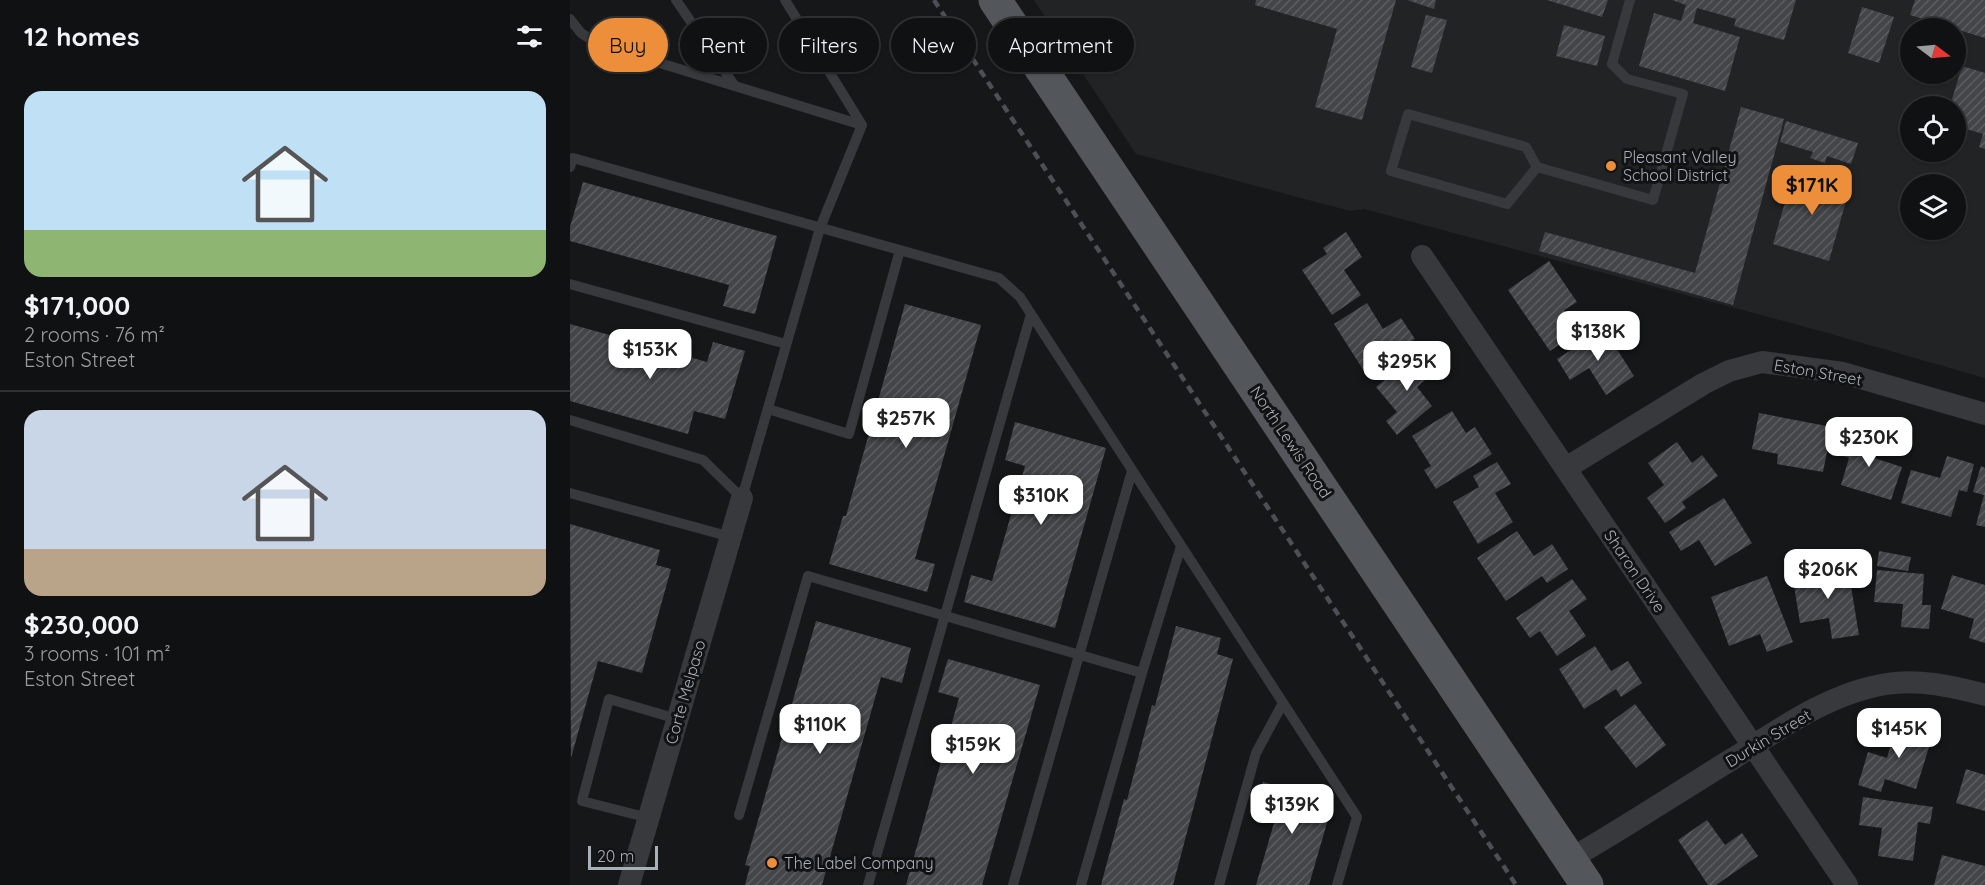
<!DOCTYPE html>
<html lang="en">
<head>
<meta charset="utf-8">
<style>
  :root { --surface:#101112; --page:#1e1f20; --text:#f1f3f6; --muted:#9c9d9f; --line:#303132; --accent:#ec8e3a }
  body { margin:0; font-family:Quicksand,sans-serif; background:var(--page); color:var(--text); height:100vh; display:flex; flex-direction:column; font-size:22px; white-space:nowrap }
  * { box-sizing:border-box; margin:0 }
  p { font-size:20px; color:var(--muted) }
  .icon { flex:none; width:33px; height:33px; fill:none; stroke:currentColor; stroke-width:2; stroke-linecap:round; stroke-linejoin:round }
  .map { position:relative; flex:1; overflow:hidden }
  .side { display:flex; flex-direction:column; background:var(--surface); width:570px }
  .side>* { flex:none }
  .hud { position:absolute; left:18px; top:18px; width:570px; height:54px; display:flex; gap:12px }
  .needle { width:39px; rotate:106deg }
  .buttons { position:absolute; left:1330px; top:18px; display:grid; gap:12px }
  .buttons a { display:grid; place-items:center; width:66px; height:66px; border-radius:50%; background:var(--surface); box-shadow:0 2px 4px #0004,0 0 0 2px var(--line); font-size:30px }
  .scale { position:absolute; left:18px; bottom:15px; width:70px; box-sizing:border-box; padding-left:6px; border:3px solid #a9b0b8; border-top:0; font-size:16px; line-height:21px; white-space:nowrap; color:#a9b0b8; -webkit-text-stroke:4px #111213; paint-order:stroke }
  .price { position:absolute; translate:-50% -51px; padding:0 14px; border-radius:12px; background:#fff; color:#222; font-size:20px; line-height:39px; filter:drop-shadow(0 2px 3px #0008) }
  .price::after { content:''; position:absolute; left:50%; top:36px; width:18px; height:14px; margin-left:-9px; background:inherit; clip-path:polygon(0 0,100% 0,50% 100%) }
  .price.on { background:var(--accent); color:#111 }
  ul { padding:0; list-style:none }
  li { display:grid; align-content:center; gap:12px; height:318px; padding:0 24px }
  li+li { border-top:2px solid var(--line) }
  li span { display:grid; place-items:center; height:186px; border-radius:18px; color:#555 }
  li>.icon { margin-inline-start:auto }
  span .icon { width:108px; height:108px; fill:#fffc; stroke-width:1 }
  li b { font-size:26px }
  h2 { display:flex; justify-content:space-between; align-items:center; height:72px; padding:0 24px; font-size:26px }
  .chip { padding:0 21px; border-radius:27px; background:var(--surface); box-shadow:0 2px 4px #0004,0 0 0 2px var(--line); font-size:21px; line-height:54px }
  .chip.on { background:var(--accent); color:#111 }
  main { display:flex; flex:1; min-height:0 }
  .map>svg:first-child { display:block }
</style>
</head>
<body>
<main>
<section class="side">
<h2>12 homes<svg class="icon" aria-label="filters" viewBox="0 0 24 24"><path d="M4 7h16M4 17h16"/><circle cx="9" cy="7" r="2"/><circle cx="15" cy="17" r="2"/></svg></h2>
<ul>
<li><span style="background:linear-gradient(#bfe0f5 75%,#8fb573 0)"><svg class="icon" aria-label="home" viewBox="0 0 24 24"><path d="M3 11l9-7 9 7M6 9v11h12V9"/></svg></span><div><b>$171,000</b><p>2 rooms · 76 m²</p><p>Eston Street</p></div></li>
<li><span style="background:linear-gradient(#c9d6e8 75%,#b9a48a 0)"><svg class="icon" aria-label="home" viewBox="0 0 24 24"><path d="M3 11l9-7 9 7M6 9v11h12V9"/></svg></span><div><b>$230,000</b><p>3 rooms · 101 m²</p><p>Eston Street</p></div></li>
</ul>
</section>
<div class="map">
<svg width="1415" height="885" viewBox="0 0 1415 885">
  <defs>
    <pattern id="building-hatch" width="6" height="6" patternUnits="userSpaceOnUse" patternTransform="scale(1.5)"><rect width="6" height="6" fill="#434548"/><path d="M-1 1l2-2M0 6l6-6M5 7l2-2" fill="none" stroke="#5b5d60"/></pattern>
  </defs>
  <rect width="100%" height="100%" fill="#161718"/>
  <path fill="#222325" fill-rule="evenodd" d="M464,0H1415V378L1247,330L794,209L780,211L566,154ZM1341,28H1386V74H1341ZM1341,106H1386V152H1341ZM1341,184H1386V230H1341Z"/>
  <path fill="url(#building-hatch)" d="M686,0H826L792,120L745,107L767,29L685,5Z
    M837,0H866L864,9Z
    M977,0H1038L1032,17Z
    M1102,0H1226L1214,40L1164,26L1166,19L1127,8L1123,23L1170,37L1155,91L1069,66L1084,13L1111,21L1116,5Z
    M1345,0H1415V38L1340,15Z
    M1292,7L1324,17L1309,63L1278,53Z
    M856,15L877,20L862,73L841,67Z
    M994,25L1035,36L1027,66L986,56Z
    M1392,66L1415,73V149L1409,147L1413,134L1386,126V106H1380Z
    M1171,107L1214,119L1163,305L969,251L975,232L1125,273Z
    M1216,121L1288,143L1281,164L1257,156L1255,163L1240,158L1243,152L1210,142Z
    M1224,171L1280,187L1259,261L1203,244Z
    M13,182L207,236L185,314L153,306L159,285L0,241V227Z
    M776,232L792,257L774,270L791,295L762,315L732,270L757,254L753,248Z
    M979,261L1007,302L994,310L1009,331L980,351L938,290Z
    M797,303L813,329L831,318L845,339L794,371L764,324Z
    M335,304L411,325L345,559L365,564L357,592L259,564L273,516H276Z
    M0,324L137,362L143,342L175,351L155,419L124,411L118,434L0,401Z
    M1034,329L1064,376L1036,395L1019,368L1000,380L987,359Z
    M851,351L867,370L847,387L862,406L827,435L816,421L827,412L806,387Z
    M882,411L896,433L905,427L922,454L866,489L854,470L861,466L842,436Z
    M1189,413L1262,427L1253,472L1207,464L1208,454L1182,449Z
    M445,422L536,448L485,628L394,602L401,575L422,581L455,466L435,460Z
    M1280,431L1307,439L1301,457L1332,467L1321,500L1271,485L1279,458L1273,456Z
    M1107,442L1122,463L1132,455L1148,476L1112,502L1116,508L1095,523L1077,498L1094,485L1078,463Z
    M1377,456L1404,464L1397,492L1389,490L1381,517L1331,503L1341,470L1370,478Z
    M927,462L941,484L925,493L943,522L908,544L883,502L909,487L903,476Z
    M1411,466L1415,468V527L1406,525L1414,495L1403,492Z
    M1154,498L1182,543L1145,566L1129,540L1111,551L1099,532Z
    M0,524L90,550L86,565L101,569L72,673L28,661L1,758Z
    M947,531L964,556L982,544L998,569L977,583L972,576L936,601L907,558Z
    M1309,551L1341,557L1338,571L1307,566Z
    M1277,562L1289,635L1262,639L1259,618L1230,623L1223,579L1251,575L1249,566Z
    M1307,570L1354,574L1352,605H1361L1359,629L1331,627L1333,604L1304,602Z
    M1382,575L1415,585V643L1399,638L1404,619L1371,609Z
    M1197,576L1223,642L1197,652L1190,634L1159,646L1141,597Z
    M1002,579L1017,599L999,611L1016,636L987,656L970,631L960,638L946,618Z
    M246,621L341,648L332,683L311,677L252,885H175L180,866L175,865Z
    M606,626L651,638L647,654L663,659L603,885H531L554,799L557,800L582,705L585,706Z
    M1025,646L1041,671L1058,661L1072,683L1051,697L1046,689L1014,709L989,669Z
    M378,659L470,685L412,885H336L389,698L368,692Z
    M1065,704L1096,745L1066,768L1034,727Z
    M1328,719L1364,731L1346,789L1315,779L1311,792L1288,785L1298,752L1317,758Z
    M1396,769L1415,775V811L1386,803Z
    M693,782L763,802L739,885H686L706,816L685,810Z
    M1293,797L1363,807L1360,824L1348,822L1343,861L1308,856L1312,828L1289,825Z
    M1137,820L1155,845L1172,833L1188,856L1146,885H1138L1108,840Z
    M1372,855L1415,866V885H1364Z"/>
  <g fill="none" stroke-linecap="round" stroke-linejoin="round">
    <path stroke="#37393d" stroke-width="10" d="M106,0L164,85
      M215,0L292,125
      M0,19L11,33L28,44L292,125
      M0,167L3,158L429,278L450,297L787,817L767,885
      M967,167L937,204L821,171L838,114L956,147L967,167L1083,200L1113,94L1057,79L1042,64L1060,0
      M0,284L216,344
      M198,409L279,434L330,250
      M0,420L133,460L172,498L250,228L292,125
      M0,493L161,537
      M169,815L238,576L572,673L611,546
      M79,818L12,801L39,699L107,719
      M298,885L461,314
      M443,885L562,471
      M511,885L572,673
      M649,885L686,753L713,703"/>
    <path stroke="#37393d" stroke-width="22" d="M852,256L1277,885
      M996,468L1133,384L1159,371L1192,362L1273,373L1415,414
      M1000,859C1056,827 1110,791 1164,758C1211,728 1260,693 1316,684C1350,679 1382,686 1415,695
      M59,885L172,498"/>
    <path stroke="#53575c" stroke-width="33" d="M425,0L1017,885"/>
    <path stroke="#4c5054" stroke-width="4.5" stroke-dasharray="8 6" stroke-linecap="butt" d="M364,0L946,885"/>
  </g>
  <g fill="#ec8e3a" stroke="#111213" stroke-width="2">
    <circle cx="1041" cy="166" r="6"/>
    <circle cx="202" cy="863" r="6"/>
  </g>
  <g text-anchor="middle" stroke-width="6" stroke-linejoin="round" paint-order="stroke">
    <g font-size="16" fill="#a9b0b8" stroke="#111213" text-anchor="start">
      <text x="1053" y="163">Pleasant Valley<tspan x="1053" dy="18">School District</tspan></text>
      <text x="214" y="869">The Label Company</text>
    </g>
    <g font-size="16" fill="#a9b0b8" stroke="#111213">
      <text transform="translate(1248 372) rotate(10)" y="6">Eston Street</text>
      <text transform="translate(721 442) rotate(56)" y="6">North Lewis Road</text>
      <text transform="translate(1065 571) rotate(56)" y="6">Sharon Drive</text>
      <text transform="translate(115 692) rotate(-74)" y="6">Corte Melpaso</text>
      <text transform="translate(1198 738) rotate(-31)" y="6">Durkin Street</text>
    </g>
  </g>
</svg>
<div class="buttons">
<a><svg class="needle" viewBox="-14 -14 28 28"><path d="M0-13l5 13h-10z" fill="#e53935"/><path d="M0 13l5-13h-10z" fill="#9c9d9f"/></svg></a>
<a><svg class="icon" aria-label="locate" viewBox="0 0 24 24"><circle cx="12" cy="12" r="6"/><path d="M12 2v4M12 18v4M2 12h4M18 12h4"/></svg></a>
<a><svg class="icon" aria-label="layers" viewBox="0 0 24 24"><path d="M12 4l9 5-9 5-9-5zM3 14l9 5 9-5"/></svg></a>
</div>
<div class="scale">20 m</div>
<b class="price on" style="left:1242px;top:216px">$171K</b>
<b class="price" style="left:1028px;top:362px">$138K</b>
<b class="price" style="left:80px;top:380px">$153K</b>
<b class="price" style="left:837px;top:392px">$295K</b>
<b class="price" style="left:336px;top:449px">$257K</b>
<b class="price" style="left:1299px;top:468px">$230K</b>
<b class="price" style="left:471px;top:526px">$310K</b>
<b class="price" style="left:1258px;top:600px">$206K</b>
<b class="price" style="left:250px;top:755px">$110K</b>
<b class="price" style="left:1329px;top:759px">$145K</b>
<b class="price" style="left:403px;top:775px">$159K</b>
<b class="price" style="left:722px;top:835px">$139K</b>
<div class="hud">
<a class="chip on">Buy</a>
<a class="chip">Rent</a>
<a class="chip">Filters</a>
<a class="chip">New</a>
<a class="chip">Apartment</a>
</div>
</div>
</main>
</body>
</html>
